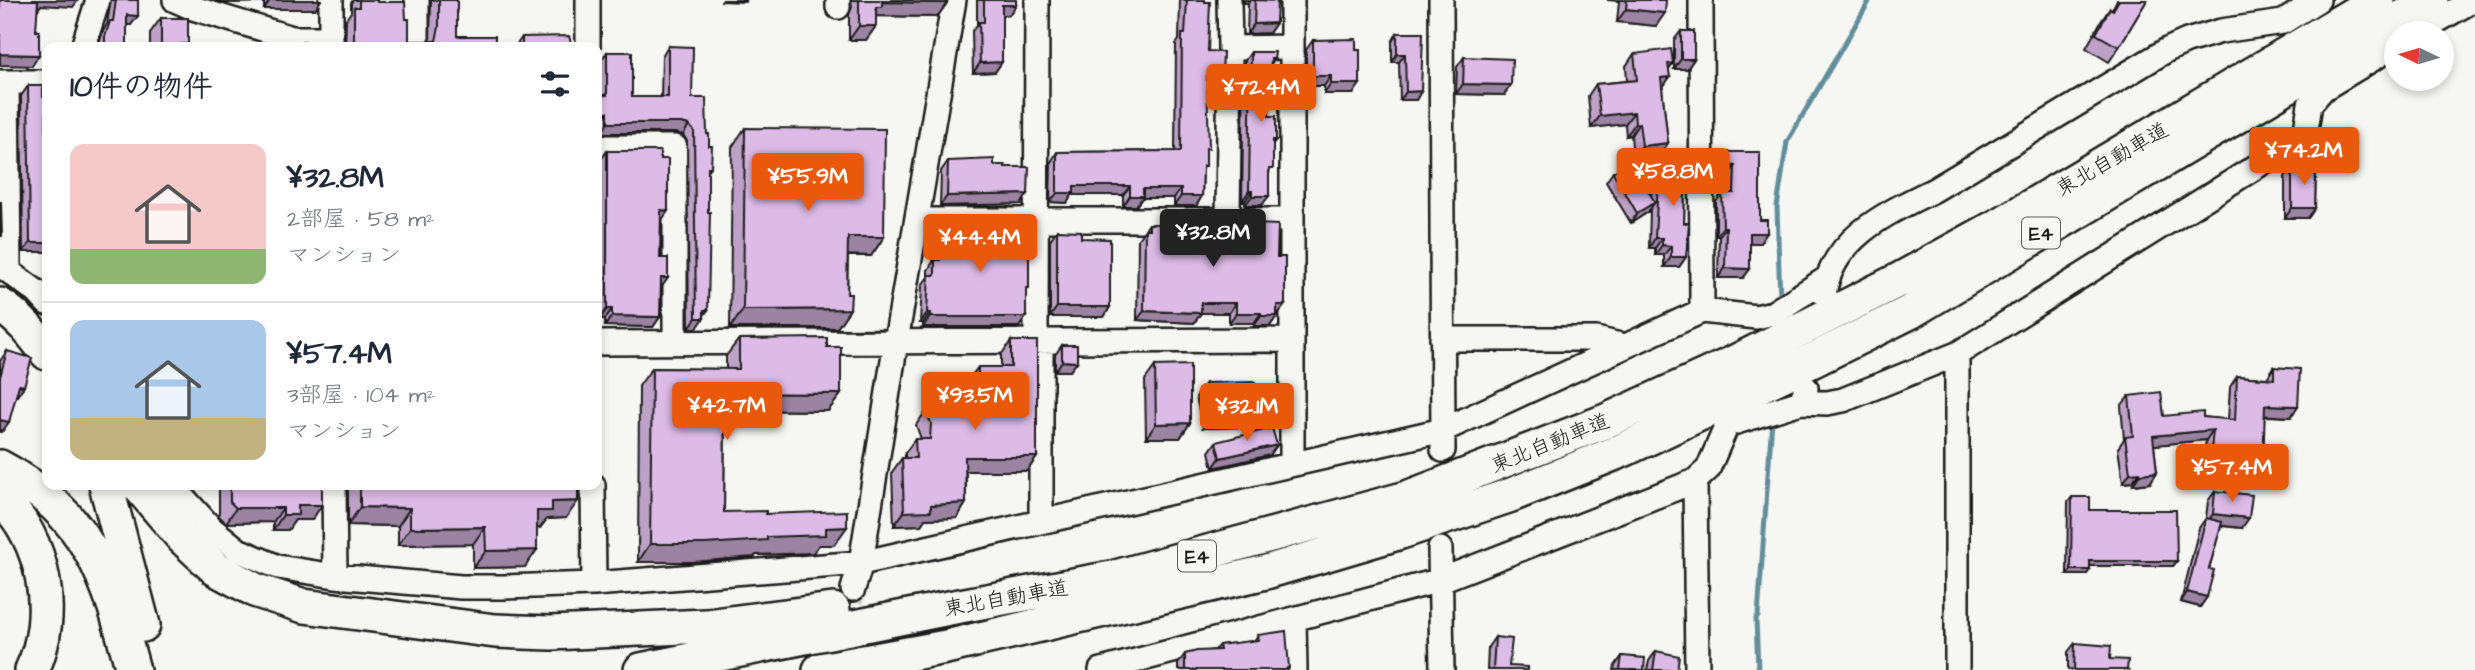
<!DOCTYPE html>
<html lang="ja">
<head>
<meta charset="utf-8">
<style>
  :root { --surface:#fff; --page:#f6f6f7; --text:#1f2937; --muted:#747a83; --line:#e0e1e3; --accent:#ea580c }
  body { margin:0; font-family:"Architects Daughter","Klee One",sans-serif; background:var(--page); color:var(--text); height:100vh; display:flex; flex-direction:column; font-size:26px; white-space:nowrap }
  * { box-sizing:border-box; margin:0 }
  p { font-size:23px; color:var(--muted) }
  .icon { flex:none; width:38px; height:38px; fill:none; stroke:currentColor; stroke-width:2; stroke-linecap:round; stroke-linejoin:round }
  .map { position:relative; flex:1; overflow:hidden }
  .details { position:absolute; left:42px; top:42px; width:560px; height:448px; display:flex; flex-direction:column; background:var(--surface); border-radius:14px; box-shadow:0 4px 10px #0003 }
  .details>* { flex:none }
  .needle { width:46px; rotate:275deg }
  .fabs { position:absolute; left:2384px; top:21px; display:grid; gap:14px }
  .fabs a { display:grid; place-items:center; width:70px; height:70px; border-radius:50%; background:var(--surface); box-shadow:0 4px 10px #0003; font-size:35px }
  .price { position:absolute; translate:-50% -60px; padding:0 16px; border-radius:7px; background:var(--accent); color:#fff; font-size:23px; line-height:46px; filter:drop-shadow(0 2px 4px #0008) }
  .price::after { content:''; position:absolute; left:50%; top:42px; width:21px; height:16px; margin-left:-10px; background:inherit; clip-path:polygon(0 0,100% 0,50% 100%) }
  .price.active { background:#222; color:#fff }
  ul { padding:0; list-style:none }
  li { display:flex; align-items:center; gap:21px; height:175px; padding:0 28px }
  li+li { border-top:2px solid var(--line) }
  li span { display:grid; place-items:center; flex:none; width:196px; height:140px; border-radius:14px; color:#555 }
  li>.icon { margin-inline-start:auto }
  span .icon { width:84px; height:84px; fill:#fffc; stroke-width:1 }
  li b { font-size:30px }
  h2 { display:flex; justify-content:space-between; align-items:center; height:84px; padding:0 28px; font-size:30px }
  .map>svg:first-child { display:block }
</style>
</head>
<body>
<div class="map">
<svg width="2475" height="670" viewBox="0 0 2475 670">
  <rect width="100%" height="100%" fill="#f6f6f2"/>
  <filter id="ink" filterUnits="userSpaceOnUse"><feTurbulence type="fractalNoise" baseFrequency=".0143" numOctaves="2"/><feDisplacementMap in="SourceGraphic" scale="14" xChannelSelector="R" yChannelSelector="G"/><feConvolveMatrix kernelMatrix="1 2 1 2 8 2 1 2 1" color-interpolation-filters="sRGB"/></filter>
  <g filter="url(#ink)">
    <g fill="none" stroke-linecap="round" stroke-linejoin="round">
      <path stroke="#628e9c" stroke-width="5" d="M1780,301L1777,207L1787,142L1870,0
        M1758,670L1756,619L1758,616L1772,419"/>
      <path stroke="#d5d5d2" stroke-width="23" stroke-dasharray="23 11" stroke-linecap="butt" d="M842,670L853,589"/>
      <g stroke="#1c1c1c" stroke-width="28">
        <path id="minor" d="M175,0L193,8L292,38H331
          M331,0V47
          M417,0V39
          M838,0V7
          M1229,0L1230,48
          M1292,0V464
          M1441,0L1443,450
          M1701,0L1702,311
          M2416,33L2468,3
          M83,47L98,0
          M588,47V0
          M0,82H47
          M7,82L9,271
          M597,147H675V342
          M1228,218L1230,48L1292,47
          M917,220H1292
          M0,265L37,292L47,303
          M1824,294C1833,237 1887,213 1934,190L2167,50L2187,41L2221,31L2283,22L2318,0
          M1442,339H1596L1624,346
          M1036,341L1037,0
          M1041,341V521
          M597,343L1292,340
          M1957,354V670
          M1806,388L1801,402L1827,403L1843,400L1957,354L2305,136L2310,104L2323,89L2396,45
          M1695,481L1697,670
          M172,485L212,529L238,550L278,567L335,576L461,587H503L594,584L861,563L1443,430L1702,311L1756,317L1773,313L1826,279
          M334,485L335,576
          M593,485L594,584
          M1440,549L1442,670
          M853,589L861,563L896,341L954,0
          M1294,620L1295,670
          M1101,670L1441,580L1695,481L1708,469L1727,425L1801,402"/>
      </g>
      <g stroke="#1c1c1c" stroke-width="38">
        <path id="highway" d="M0,305C20,318 33,334 47,353
          M0,467C91,515 108,578 133,670
          M106,485L143,625
          M138,485L183,538L216,569L257,591L304,606L495,631L551,633L706,626L833,610
          M0,498C45,538 58,616 32,670
          M641,670L949,608L1112,578L1407,498L1606,421L1731,364L1899,280L2003,223L2377,0
          M820,670L946,647L1266,572L1401,532L1511,495L1623,450L1799,367L1910,312L2431,0"/>
      </g>
      <use href="#minor" stroke="#f6f6f2" stroke-width="23"/>
      <use href="#highway" stroke="#f6f6f2" stroke-width="33"/>
    </g>
    <path fill="#bea1c7" stroke="#1c1c1c" stroke-width="2" d="M111,0H138L131,25H127V47H98L103,31L107,24Z
      M215,0H321L315,9H264V2L224,3Z
      M353,0H377V2L406,19L409,41H430L431,0H457V36L495,47H345L346,19L351,12V3Z
      M851,0H947V3L937,17L876,16V26L866,40H849V15L852,7Z
      M977,0H1016V5L1009,15H1002V62L995,72L973,73L972,31L977,25Z
      M1180,0H1205L1208,51L1222,77L1216,86H1207L1206,153L1203,170L1202,196L1196,206H1174V198H1142L1136,206H1123V195H1072L1067,203L1050,202L1051,162L1057,152L1175,151L1176,44L1179,40Z
      M1243,0H1273L1276,23L1269,33L1247,34L1248,3H1243Z
      M1607,0H1666L1656,26L1617,22L1619,1Z
      M2117,0H2147L2119,47L2109,62L2086,48L2100,23L2110,8L2112,9Z
      M161,18L185,47H150V33Z
      M1681,31L1694,59L1687,69H1674V40Z
      M1397,33L1421,91L1416,100H1400L1399,62H1392V42Z
      M522,37L572,47H576H515Z
      M1313,40L1353,94H1324V86H1306V50Z
      M668,46L692,98L707,134L711,167L708,171L704,315L697,328H689L687,141L683,135L675,133H601V122H597V104L600,99V62L607,52L632,97H661L662,56Z
      M1251,52L1274,59L1271,64L1269,116L1276,140L1273,144L1269,175L1262,205H1245V201H1242L1244,62Z
      M1634,54L1673,63L1669,69L1662,88L1668,143L1659,156L1633,159L1631,135L1626,136L1625,124L1591,128L1588,96L1596,84L1627,81L1626,66Z
      M1464,57L1504,95L1456,94L1457,67Z
      M28,86L47,252H23L21,96Z
      M745,128L884,237L871,256H848L847,294L850,309L837,328H730L732,147Z
      M2325,131L2335,169L2316,168L2315,208L2308,218H2285V177L2292,167H2313V147Z
      M607,151L661,221L660,317L653,327L605,326V319H600V161Z
      M1728,152H1760V243H1750V269L1743,278H1718L1719,236H1716V202L1722,193H1727L1728,175H1721V161Z
      M948,161L994,165L1005,167L1021,204L940,206L941,171Z
      M1659,164L1685,190L1684,223L1686,257L1679,267H1664V255H1655V248H1649L1650,209L1648,212L1631,223L1606,182L1613,172L1651,196L1652,174Z
      M1149,224L1203,227L1207,230H1251L1255,224L1278,314L1270,326H1254V323H1229V313H1201L1194,323L1137,320L1138,239Z
      M940,225L1023,253L1026,293V317L1019,327H923V323H920L922,285L928,277V270L933,262L934,235Z
      M1057,230L1081,238L1110,307L1104,317H1050V240Z
      M739,339L827,347L841,394L828,411L725,410L724,512L766,514L834,545H819L813,553L756,555L754,557L693,562H638L639,386L652,368L726,369V356Z
      M1011,341L1037,457L1027,471H966V503L957,518L925,519L921,525L894,526L892,472L902,458H905V453L915,439H921L916,425L926,411L929,410L935,401H968V381L978,367H1001V355Z
      M1062,345L1070,371H1055V355Z
      M7,351L24,386L16,396L2,432H0V361Z
      M1155,366L1190,423L1180,438H1146L1145,380Z
      M2274,367L2291,417L2265,416L2256,480H2231V467L2216,465V463L2203,462L2206,440L2154,445L2157,472L2150,483L2133,485L2132,482L2123,483L2118,448L2124,439L2121,406L2129,396L2164,416L2203,417L2228,420L2230,387L2237,376L2267,378Z
      M1206,383L1255,413L1245,427L1203,428L1196,397Z
      M1216,442L1277,445L1270,455L1213,468L1209,452Z
      M221,485H322L312,520H295L288,530H273V522L226,523L219,516V486Z
      M348,485H578L566,518L547,519L540,528H537L525,567L473,568V544L398,545V526L348,525Z
      M2215,491L2242,528L2221,526L2209,569L2207,597L2200,607L2181,602L2199,528L2206,518L2208,501Z
      M2072,497L2090,510L2177,561L2173,566H2090V570L2086,575H2067L2068,502Z
      M1258,635L1288,670H1178V664L1185,654L1215,650L1219,645L1254,641Z
      M1495,637L1509,666L1527,670H1487L1488,647Z
      M2075,643L2110,659L2127,670H2068V652Z
      M1656,651L1677,670H1647L1649,661Z
      M1622,656L1644,670H1614L1615,666Z"/>
    <path fill="#9b83a2" stroke="#1c1c1c" stroke-width="2" d="M38,0H78L73,7L41,5L37,11Z
      M215,0H266L264,2L224,3Z
      M270,0H321L315,9H264Z
      M723,0H746L745,2L722,1Z
      M1245,0H1251L1248,3H1243Z
      M882,2L947,3L937,17L876,16V7Z
      M1002,5H1016L1009,15H995Z
      M1626,9L1665,13L1656,26L1617,22Z
      M127,15L138,16L131,25H121Z
      M1276,23L1269,33L1247,34L1254,24Z
      M859,26H876L866,40H849Z
      M0,54L39,55L32,66L0,65Z
      M1397,54H1405L1399,62H1392Z
      M1681,59H1694L1687,69H1674Z
      M1002,62L995,72L973,73L980,63Z
      M1207,76L1222,77L1216,86H1200Z
      M1313,76H1331L1324,86H1306Z
      M1670,77L1661,90V78Z
      M1331,84H1360L1353,94H1324Z
      M1463,84L1511,85L1504,95L1456,94Z
      M1421,91L1416,100H1400L1406,92Z
      M603,112H608L601,122H597Z
      M1634,112L1625,124L1591,128L1600,116Z
      M608,123H682L689,125L683,135L675,133H601Z
      M1639,123L1631,135L1626,136L1635,124Z
      M1668,143L1659,156L1633,159L1642,146Z
      M2320,158L2341,159L2335,169L2313,168Z
      M1727,165L1735,166L1728,175H1721Z
      M1074,186H1130L1123,195H1072L1067,203L1050,202L1057,193Z
      M1143,189H1181L1174,198H1142L1136,206H1123L1130,196Z
      M1249,191H1252L1245,201H1242Z
      M1028,194L1021,204L940,206L947,196Z
      M1181,196H1202L1196,206H1174Z
      M1252,196H1269L1262,205H1245Z
      M1655,202L1648,212L1631,223L1637,213Z
      M2292,208H2315L2308,218H2285Z
      M661,210L668,211L661,221Z
      M1723,227H1726L1719,236H1716Z
      M1750,233H1767L1760,243H1744Z
      M848,237H884L871,256L835,255Z
      M1655,238H1662L1655,248H1649Z
      M30,243H47V252H23Z
      M1662,245L1671,246L1664,255H1655Z
      M1671,257H1686L1679,267H1664Z
      M1725,268L1750,269L1743,278H1718Z
      M661,278H668L661,288Z
      M1201,303H1236L1229,313H1194Z
      M1277,305H1285L1278,314H1270Z
      M1057,307H1110L1104,317H1050Z
      M607,309H612L605,319H600Z
      M850,309L837,328H730L743,310Z
      M704,310H708L702,318H704L697,328H689L696,318Z
      M1144,311L1201,313L1194,323L1137,320Z
      M927,313H930L923,323H920Z
      M1236,313H1261L1254,323H1229Z
      M612,316L660,317L653,327L605,326Z
      M1261,316H1277L1270,326H1254Z
      M930,317H1026L1019,327H923Z
      M1062,361L1077,362L1070,371H1055Z
      M19,385L24,386L17,396L13,395Z
      M725,393L841,394L828,411L713,410Z
      M2265,405L2298,406L2291,417L2258,415Z
      M1213,413H1255L1245,427L1203,428Z
      M0,420L9,422L2,432H0Z
      M1190,423L1180,438H1146L1156,424Z
      M2213,430L2206,440L2146,446L2153,436Z
      M1277,445L1270,455L1213,468L1220,458Z
      M2211,451L2223,453L2216,463L2203,462Z
      M2223,455L2238,456L2231,467L2216,465Z
      M965,457H1037L1027,471H955Z
      M2238,469L2263,470L2256,480H2231Z
      M2140,472L2132,482L2123,483L2130,473Z
      M2157,472L2150,483L2133,485L2140,474Z
      M578,501L566,518L547,519L540,528L525,529L537,511L552,502Z
      M966,503L957,518L925,519L921,525L894,526L904,512L931,505Z
      M298,505H322L312,520H295L288,530H273L283,515Z
      M360,507L410,508L398,526L348,525Z
      M236,508H283L273,522L226,523Z
      M2213,514L2249,518L2242,528L2206,524Z
      M485,527L473,544L398,545L410,528Z
      M847,527L834,545H819L813,553L756,555L754,557L693,562H638L650,544L767,537L826,528Z
      M537,550L525,567L473,568L486,551Z
      M2090,561H2177L2173,566H2086Z
      M2071,570H2090L2086,575H2067Z
      M2187,592L2207,597L2200,607L2181,602Z"/>
    <path fill="#ddbbe7" stroke="#1c1c1c" stroke-width="2" d="M0,0H44H38L36,31H39V55L0,54Z
      M116,0H138V16L127,15V47H105V37L110,21H113Z
      M359,0H377V2H405L406,19H409V41H436L439,27V0H457V36H495V47H354V7H359Z
      M859,0H947V3L882,2V7H876V26H859Z
      M984,0H1016V5H1002V62L980,63L979,22H984Z
      M1187,0H1205V2H1210L1208,51L1223,52L1222,77L1207,76L1209,148H1206V166H1203L1202,196H1181V189H1143V196H1130V186H1074V193H1057V152L1181,151L1182,34H1185Z
      M1255,0L1277,1L1276,23L1254,24Z
      M1627,0H1666L1665,13L1626,9Z
      M2119,0H2147L2119,47L2096,34L2110,8L2113,10Z
      M161,18H188V44H181V47H161Z
      M1681,31H1694V59H1681Z
      M1397,33H1423L1421,91L1406,92L1405,54H1397Z
      M569,36L572,47H576H522V37Z
      M1356,39V50H1360V84H1331V76H1313V40Z
      M297,42H324L325,47H298Z
      M668,46L693,47L692,98H706L707,134H709V146H712L711,167H708V212H710L708,310H704V318H696L694,131L689,125L682,123H608V112H603V95H607V52H632V97H668Z
      M1671,49L1673,63L1668,64L1670,77L1661,78L1668,143L1642,146L1639,123L1635,124L1634,112L1600,116L1596,84L1637,80L1634,54Z
      M1251,52H1275L1274,59H1271L1269,116H1276V140H1273V169H1269V196H1252V191H1249Z
      M1464,57L1512,59L1511,85L1463,84Z
      M28,86H43V97H46L47,243H30Z
      M745,128L885,129L884,237H848L847,294H851L850,309L743,310Z
      M2325,131H2342L2341,159L2320,158V137Z
      M607,151H660V159H668V211L661,210L660,258H668V278H661L660,317L612,316V309H607Z
      M1728,152H1760V220H1767V233H1750V269L1725,268L1726,227H1723L1722,193H1734L1735,166L1727,165Z
      M994,159V165H1005V167H1029L1028,194L947,196L948,161Z
      M1630,162L1655,202L1637,213L1613,172Z
      M1659,164L1690,165V183H1685L1684,223H1689L1686,257H1671V246L1662,245V238H1655Z
      M2292,167H2316L2315,208H2292Z
      M0,202H1L2,236H0Z
      M1149,224H1203V227H1207V230H1255V224L1278,225L1277,257H1285V305H1277V316H1261V313H1236V303H1201V313L1144,311L1145,229H1149Z
      M940,225L1023,229V253H1029V288H1026V317H930V313H927L929,275H935V260H940Z
      M1057,230L1081,231V238L1110,239V307H1057Z
      M827,338V347H841V394L725,393L724,512L766,511V514L847,511V527L826,528V535L767,537V540L705,544H650L652,368L739,369V339Z
      M1011,341H1037V457H965L966,503L931,505V511L904,512L902,458H916L915,439H930L931,423L926,411L935,407V401H970V398H978V367H1011Z
      M1062,345H1077V362L1062,361Z
      M7,351L32,358L24,386L19,385L9,422L0,420V377Z
      M1190,365V423L1156,424L1155,366Z
      M2274,367L2300,369L2298,406L2265,405L2263,470L2238,469V456L2223,455V453L2211,451L2213,430L2153,436L2157,472L2140,474V472L2130,473L2125,437L2133,436L2129,396L2161,392L2164,416L2203,412V417L2235,420L2237,376L2274,379Z
      M1255,382V413H1213L1206,383Z
      M1272,428L1277,445L1220,458L1216,442Z
      M230,485H322V505H298V515H283V508H236L230,502Z
      M360,485H578V501L552,502V511H537V550L486,551L485,527L410,528V508L360,507Z
      M2215,491L2252,495L2249,518L2213,514Z
      M2072,497H2090V510H2176L2177,561H2090V570H2071Z
      M2206,518L2222,522L2209,569L2214,570L2207,597L2187,592Z
      M1286,631L1289,668H1287V670H1185V654L1197,651L1220,650L1219,645L1259,640L1258,635Z
      M1495,637L1512,639L1509,666L1527,667V670H1493Z
      M2075,643L2111,646L2110,659L2128,660L2127,670H2074Z
      M1656,651L1679,656L1677,670H1653Z
      M1622,656L1645,658L1644,670H1620Z"/>
  </g>
  <g text-anchor="middle" stroke-width="6" stroke-linejoin="round" paint-order="stroke">
    <g fill="#f6f6f2" stroke="#5d5d5c" stroke-width="2">
      <rect x="2022" y="217.5" width="38" height="31" rx="5"/>
      <rect x="1178" y="540.5" width="38" height="31" rx="5"/>
    </g>
    <g font-size="19" font-weight="bold" fill="#1c1c1c">
      <text x="2041" y="240">E4</text>
      <text x="1197" y="563">E4</text>
    </g>
    <g font-size="21" fill="#1c1c1c" stroke="#f6f6f2">
      <text transform="translate(2112 159) rotate(-30)" y="7">東北自動車道</text>
      <text transform="translate(1550 443) rotate(-22)" y="7">東北自動車道</text>
      <text transform="translate(1006 598) rotate(-10)" y="7">東北自動車道</text>
    </g>
  </g>
</svg>
<div class="fabs">
<a><svg class="needle" viewBox="-14 -14 28 28"><path d="M0-13l5 13h-10z" fill="#e53935"/><path d="M0 13l5-13h-10z" fill="#747a83"/></svg></a>
</div>
<b class="price" style="left:1261px;top:124px">¥72.4M</b>
<b class="price" style="left:2304px;top:187px">¥74.2M</b>
<b class="price" style="left:1673px;top:208px">¥58.8M</b>
<b class="price" style="left:808px;top:213px">¥55.9M</b>
<b class="price active" style="left:1213px;top:269px">¥32.8M</b>
<b class="price" style="left:980px;top:274px">¥44.4M</b>
<b class="price" style="left:975px;top:432px">¥93.5M</b>
<b class="price" style="left:727px;top:442px">¥42.7M</b>
<b class="price" style="left:1247px;top:443px">¥32.1M</b>
<b class="price" style="left:2232px;top:504px">¥57.4M</b>
<section class="details">
<h2>10件の物件<svg class="icon" aria-label="filters" viewBox="0 0 24 24"><path d="M4 7h16M4 17h16"/><circle cx="9" cy="7" r="2"/><circle cx="15" cy="17" r="2"/></svg></h2>
<ul>
<li><span style="background:linear-gradient(#f6c9c9 75%,#8fb573 0)"><svg class="icon" aria-label="home" viewBox="0 0 24 24"><path d="M3 11l9-7 9 7M6 9v11h12V9"/></svg></span><div><b>¥32.8M</b><p>2部屋 · 58 m²</p><p>マンション</p></div></li>
<li><span style="background:linear-gradient(#a9c7e8 70%,#c2b280 0)"><svg class="icon" aria-label="home" viewBox="0 0 24 24"><path d="M3 11l9-7 9 7M6 9v11h12V9"/></svg></span><div><b>¥57.4M</b><p>3部屋 · 104 m²</p><p>マンション</p></div></li>
</ul>
</section>
</div>
</body>
</html>
